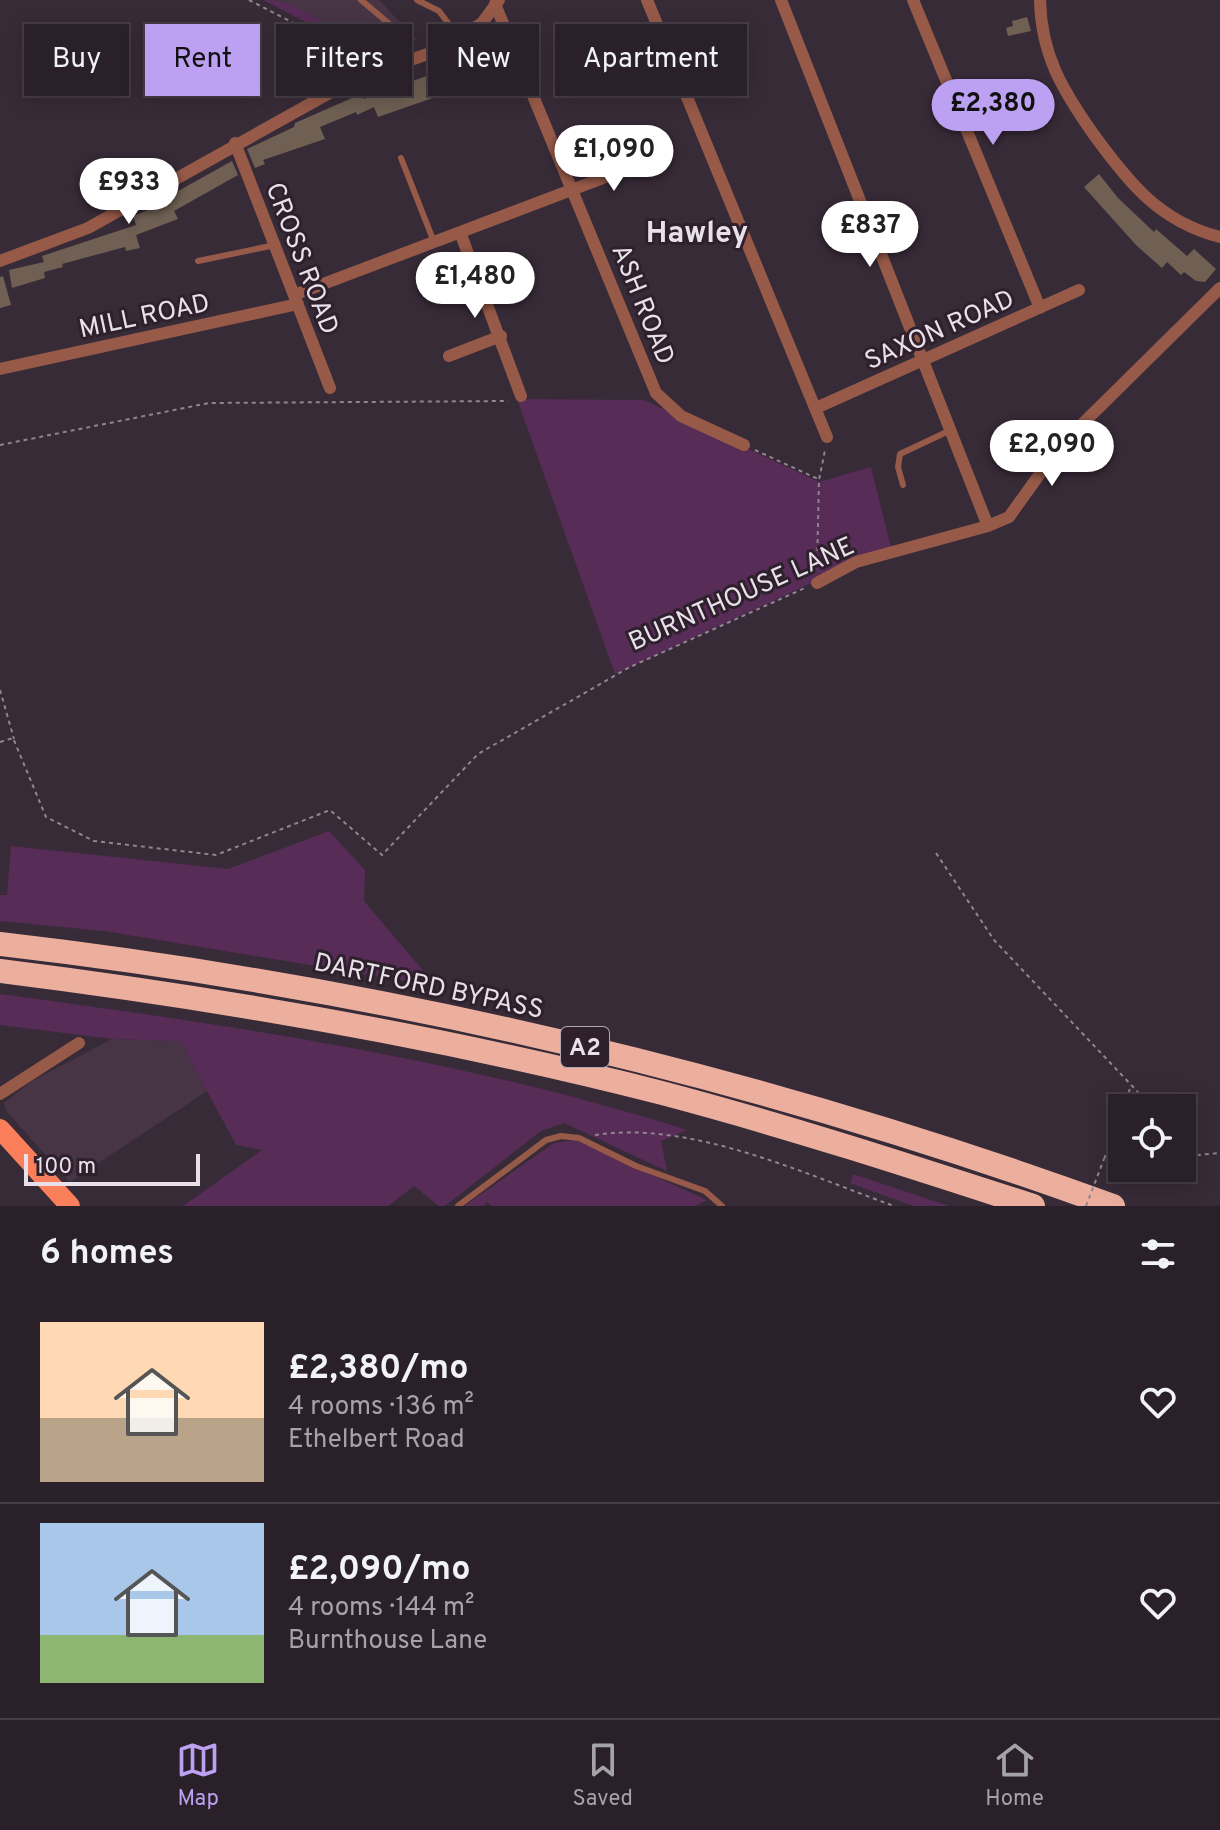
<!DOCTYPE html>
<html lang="en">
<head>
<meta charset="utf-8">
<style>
  :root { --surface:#2a202a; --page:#322832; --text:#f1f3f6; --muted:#a5a3a8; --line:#463e47; --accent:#bca0f2 }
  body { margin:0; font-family:Overpass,sans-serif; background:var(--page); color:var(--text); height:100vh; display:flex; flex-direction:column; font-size:30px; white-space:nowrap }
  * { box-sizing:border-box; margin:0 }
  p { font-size:26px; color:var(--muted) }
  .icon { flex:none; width:44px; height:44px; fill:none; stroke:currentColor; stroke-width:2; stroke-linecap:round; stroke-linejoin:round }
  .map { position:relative; height:1206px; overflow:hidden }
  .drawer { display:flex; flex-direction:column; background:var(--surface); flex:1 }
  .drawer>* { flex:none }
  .guide { position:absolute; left:24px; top:24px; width:800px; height:72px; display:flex; gap:16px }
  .fabs { position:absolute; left:1108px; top:1094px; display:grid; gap:16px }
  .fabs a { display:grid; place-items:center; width:88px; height:88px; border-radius:0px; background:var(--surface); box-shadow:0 4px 20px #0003,0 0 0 2px var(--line); font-size:40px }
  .scale { position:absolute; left:24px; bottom:20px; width:176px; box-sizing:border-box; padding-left:8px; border:4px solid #e9e1e9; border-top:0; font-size:22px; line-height:28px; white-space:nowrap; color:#e9e1e9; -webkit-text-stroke:6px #2e212d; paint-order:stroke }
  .price { position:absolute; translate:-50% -68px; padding:0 18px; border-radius:28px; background:#fff; color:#222; font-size:26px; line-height:52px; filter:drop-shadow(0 2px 4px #0008) }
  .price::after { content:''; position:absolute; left:50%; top:48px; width:24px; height:18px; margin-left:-12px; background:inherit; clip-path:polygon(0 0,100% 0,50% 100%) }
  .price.on { background:var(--accent); color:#111 }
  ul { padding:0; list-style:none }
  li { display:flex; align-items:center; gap:24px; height:200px; padding:0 40px }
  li+li { border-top:2px solid var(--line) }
  li span { display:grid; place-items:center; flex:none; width:224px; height:160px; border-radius:0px; color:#555 }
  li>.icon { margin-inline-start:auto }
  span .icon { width:96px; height:96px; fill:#fffc; stroke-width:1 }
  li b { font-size:34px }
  h2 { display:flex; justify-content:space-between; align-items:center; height:96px; padding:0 40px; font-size:34px }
  .pill { padding:0 28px; border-radius:0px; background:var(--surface); box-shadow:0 4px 20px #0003,0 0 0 2px var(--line); font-size:28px; line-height:72px }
  .pill.on { background:var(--accent); color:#111 }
  .dock { display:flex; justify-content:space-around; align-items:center; height:112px; border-top:2px solid var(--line); background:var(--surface); font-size:22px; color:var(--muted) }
  .dock a { display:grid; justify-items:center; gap:4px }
  .dock .on { color:var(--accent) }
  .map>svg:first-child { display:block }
</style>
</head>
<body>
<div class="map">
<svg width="1220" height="1206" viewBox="0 0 1220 1206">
  <rect width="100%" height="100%" fill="#382b38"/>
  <path fill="#473546" d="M264,0H379L418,41L409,40L392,47L381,62Z
    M112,1039L180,1041L207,1091L70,1182L7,1112L4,1103L32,1081Z"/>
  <path fill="#572c57" d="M264,0C304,0 327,35 365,32L367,25L389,31L391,45L381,62Z
    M517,399L644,400L819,482L871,467L892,551L820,579L615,674Z
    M329,831L365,870L364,901L436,986L104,931L0,921V895H7L11,846L228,869Z
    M0,994C231,1025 464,1059 687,1130L661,1141L667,1171L564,1123L541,1131L445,1206H439L414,1186L388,1206H183L262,1150L236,1145L180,1041L112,1039L0,1025Z
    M575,1140L707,1200L695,1206H492L487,1202L483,1206H464L554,1143Z
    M853,1174L949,1206H913L850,1183Z"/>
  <path fill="#6f6053" d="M1027,17L1031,31L1008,36L1006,28L1013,26L1012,21Z
    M498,35L508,59L484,68L489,80L480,84L478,78L450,92L378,117L374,107L357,115L356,112L320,127L325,139L263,160L265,164L255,168L247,149L294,127L295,123L361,94L364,99L459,64L481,52L480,48L488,45L486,40Z
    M232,161L238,175L174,211L178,219L136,235L140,248L126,251L125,247L62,264L63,267L44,272L45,278L12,288L9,270L44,262L42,256L136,225L133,216L174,200L171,195Z
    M1099,174L1118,198L1154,232L1156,229L1187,256L1194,249L1216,269L1205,282L1196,281L1184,272L1181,275L1167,262L1162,268L1136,245L1084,187Z
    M3,276L11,305L0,308V277Z"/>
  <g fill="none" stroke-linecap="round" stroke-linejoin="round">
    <path stroke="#908590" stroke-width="2" stroke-dasharray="4 4" stroke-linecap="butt" d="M249,0L369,62
      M332,76L360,61
      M0,445L209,403L508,401
      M755,450L818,479
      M817,567L819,480L825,450
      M0,690L14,739
      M0,742L13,738L46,817L94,841L216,855L330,810L382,855L478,754L630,667L807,587
      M936,853L994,940L1153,1108
      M1123,1108L1131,1086
      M595,1135C690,1120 805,1174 894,1206
      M1182,1139L1195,1153
      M1182,1149L1197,1155L1220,1153
      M1104,1159L1122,1111"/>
    <path stroke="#975a49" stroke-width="6" d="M361,0L393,27L413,60
      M417,0L439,11L460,39
      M401,158L434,242
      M198,261L275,245
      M903,485L898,467L900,454L951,430
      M458,1206L546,1140L561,1136L579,1138L636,1166L705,1191L722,1206"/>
    <path stroke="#975a49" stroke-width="12" d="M647,0L827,437
      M781,0L988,526
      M913,0L1040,308
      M1040,0C1041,55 1063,91 1094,135C1129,183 1160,222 1220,237
      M495,4L656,393L681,416L744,445
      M235,143L330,388
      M460,232L521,396
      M0,261L88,228L351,81L439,50L482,23L499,0
      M294,295L640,164
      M449,356L501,336
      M0,369L298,304
      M816,408L1079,290
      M817,583L856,562L988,526L1009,517L1059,447L1220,288
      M0,1094L79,1043"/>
    <path stroke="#fc7f5b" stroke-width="20" d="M0,1129L70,1206"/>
    <path stroke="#ecaf9e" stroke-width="24" d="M0,944C380,988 753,1075 1113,1206
      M0,971C223,999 444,1037 662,1093C787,1126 910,1166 1033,1206"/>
    <path stroke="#908590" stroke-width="2" stroke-dasharray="4 4" stroke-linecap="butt" d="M1086,1206L1104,1159"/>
  </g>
  <g text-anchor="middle" stroke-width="6" stroke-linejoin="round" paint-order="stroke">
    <rect fill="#2e212d" stroke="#b1a7b1" stroke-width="2" x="561" y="1027" width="48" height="40" rx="6"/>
    <g font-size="24" font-weight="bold" fill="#e9e1e9">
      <text x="585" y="1055">A2</text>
    </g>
    <g font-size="26" fill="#e9e1e9" stroke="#2e212d">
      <text transform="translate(303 258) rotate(69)" y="9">CROSS ROAD</text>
      <text transform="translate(644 304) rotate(68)" y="9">ASH ROAD</text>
      <text transform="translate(144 315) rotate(-12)" y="9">MILL ROAD</text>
      <text transform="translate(939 329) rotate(-24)" y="9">SAXON ROAD</text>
      <text transform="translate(741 593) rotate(-24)" y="9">BURNTHOUSE LANE</text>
      <text transform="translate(429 985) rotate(12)" y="9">DARTFORD BYPASS</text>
    </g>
    <g font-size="30" font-weight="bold" fill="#e9e1e9" stroke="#2e212d">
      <text x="697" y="242">Hawley</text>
    </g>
  </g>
</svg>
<div class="fabs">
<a><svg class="icon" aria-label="locate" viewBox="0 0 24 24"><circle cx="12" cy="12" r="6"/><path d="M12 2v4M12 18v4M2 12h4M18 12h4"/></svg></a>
</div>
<div class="scale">100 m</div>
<b class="price on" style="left:993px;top:147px">£2,380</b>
<b class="price" style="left:614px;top:193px">£1,090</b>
<b class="price" style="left:129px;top:226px">£933</b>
<b class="price" style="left:870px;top:269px">£837</b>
<b class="price" style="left:475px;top:320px">£1,480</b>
<b class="price" style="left:1052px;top:488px">£2,090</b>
<div class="guide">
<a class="pill">Buy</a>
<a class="pill on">Rent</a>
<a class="pill">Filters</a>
<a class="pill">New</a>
<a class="pill">Apartment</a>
</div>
</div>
<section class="drawer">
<h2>6 homes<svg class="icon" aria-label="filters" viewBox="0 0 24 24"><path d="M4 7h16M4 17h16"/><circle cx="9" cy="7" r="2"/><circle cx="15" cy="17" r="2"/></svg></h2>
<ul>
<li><span style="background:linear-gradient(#ffd9b3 60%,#b9a48a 0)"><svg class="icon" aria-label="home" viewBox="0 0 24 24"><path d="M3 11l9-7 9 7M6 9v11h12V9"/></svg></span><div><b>£2,380/mo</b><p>4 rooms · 136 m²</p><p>Ethelbert Road</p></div><svg class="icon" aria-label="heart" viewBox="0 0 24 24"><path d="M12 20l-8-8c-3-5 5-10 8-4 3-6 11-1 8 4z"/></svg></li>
<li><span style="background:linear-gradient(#a9c7e8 70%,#8fb573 0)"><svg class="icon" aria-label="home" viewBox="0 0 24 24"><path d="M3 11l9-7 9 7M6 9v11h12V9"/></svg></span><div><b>£2,090/mo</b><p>4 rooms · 144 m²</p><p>Burnthouse Lane</p></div><svg class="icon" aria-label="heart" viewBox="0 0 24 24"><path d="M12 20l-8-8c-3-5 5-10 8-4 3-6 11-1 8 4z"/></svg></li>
</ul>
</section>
<nav class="dock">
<a class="on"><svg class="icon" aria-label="map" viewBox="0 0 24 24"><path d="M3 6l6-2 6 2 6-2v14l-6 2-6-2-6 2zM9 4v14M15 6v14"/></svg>Map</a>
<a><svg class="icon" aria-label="saved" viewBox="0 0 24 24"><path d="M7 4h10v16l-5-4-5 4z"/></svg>Saved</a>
<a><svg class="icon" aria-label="home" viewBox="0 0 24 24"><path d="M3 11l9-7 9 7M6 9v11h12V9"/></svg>Home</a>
</nav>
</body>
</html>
